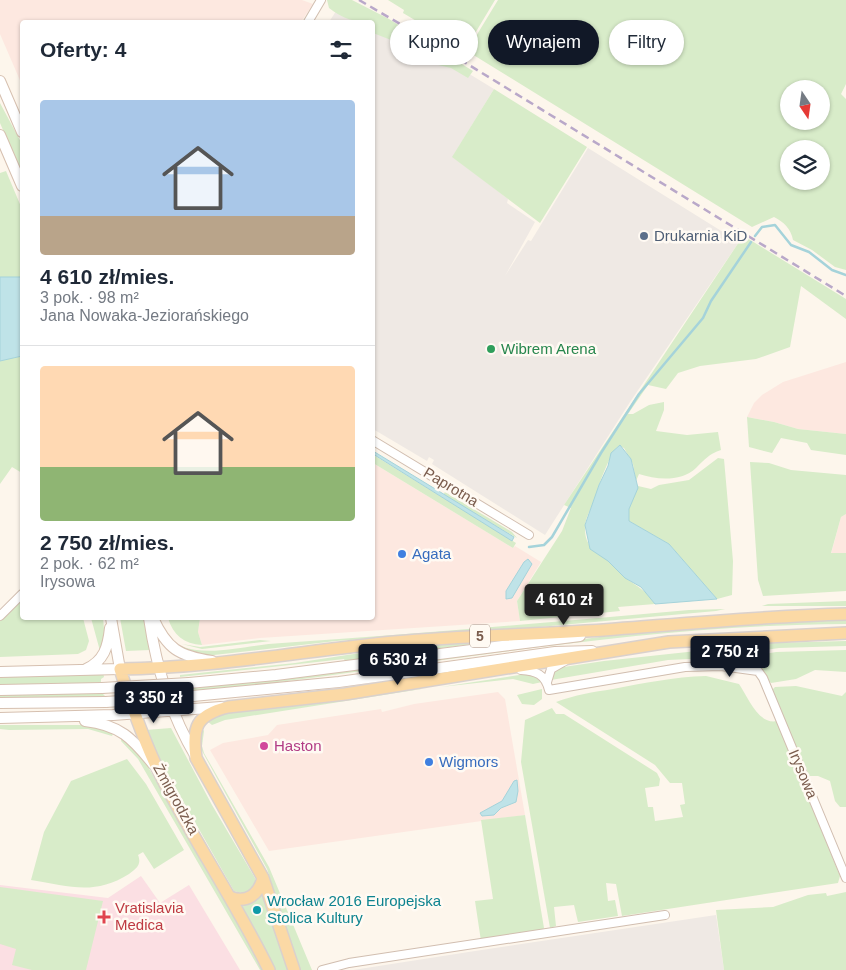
<!DOCTYPE html>
<html lang="pl">
<head>
<meta charset="utf-8">
<style>
  :root { --surface:#fff; --page:#f6f6f7; --text:#1f2937; --muted:#747a83; --line:#e0e1e3; --accent:#111827 }
  body { margin:0; font-family:Helvetica,sans-serif; background:var(--page); color:var(--text); height:100vh; display:flex; flex-direction:column; font-size:19px; white-space:nowrap }
  * { box-sizing:border-box; margin:0 }
  p { font-size:16px; color:var(--muted) }
  .icon { flex:none; width:28px; height:28px; fill:none; stroke:currentColor; stroke-width:2; stroke-linecap:round; stroke-linejoin:round }
  .map { position:relative; flex:1; overflow:hidden }
  .drawer { position:absolute; left:20px; top:20px; width:355px; height:600px; display:flex; flex-direction:column; background:var(--surface); border-radius:5px; box-shadow:0 1px 4px #0004 }
  .drawer>* { flex:none }
  .banner { position:absolute; left:390px; top:20px; width:380px; height:45px; display:flex; gap:10px }
  .needle { width:32px; rotate:167deg }
  .controls { position:absolute; left:780px; top:80px; display:grid; gap:10px }
  .controls a { display:grid; place-items:center; width:50px; height:50px; border-radius:50%; background:var(--surface); box-shadow:0 1px 4px #0004; font-size:25px }
  .price { position:absolute; translate:-50% -42px; padding:0 11px; border-radius:5px; background:var(--accent); color:#fff; font-size:16px; line-height:32px; filter:drop-shadow(0 1px 2px #0008) }
  .price::after { content:''; position:absolute; left:50%; top:30px; width:15px; height:11px; margin-left:-8px; background:inherit; clip-path:polygon(0 0,100% 0,50% 100%) }
  .price.active { background:#222; color:#fff }
  ul { padding:0; list-style:none }
  li { display:grid; align-content:center; gap:10px; height:265px; padding:0 20px }
  li+li { border-top:1px solid var(--line) }
  li span { display:grid; place-items:center; height:155px; border-radius:5px; color:#555 }
  li>.icon { margin-inline-start:auto }
  span .icon { width:90px; height:90px; fill:#fffc; stroke-width:1 }
  li b { font-size:21px }
  h2 { display:flex; justify-content:space-between; align-items:center; height:60px; padding:0 20px; font-size:21px }
  .chip { padding:0 18px; border-radius:22px; background:var(--surface); box-shadow:0 1px 4px #0004; font-size:18px; line-height:45px }
  .chip.active { background:var(--accent); color:#fff }
  .map>svg:first-child { display:block }
</style>
</head>
<body>
<div class="map">
<svg width="846" height="970" viewBox="0 0 846 970">
  <rect width="100%" height="100%" fill="#fdf6ec"/>
  <path fill="#fde8e0" d="M0,0H302L313,4L301,22H22V85L0,34Z
    M846,362V434L798,429L774,422L747,417L754,403L762,395L783,382Z
    M373,463L513,548L515,546L541,562L517,601L520,621L260,638L202,645L198,632L200,618H372Z
    M846,514V553L831,554L841,517Z
    M498,692L505,699L525,815L269,851L210,750L223,743L268,735L277,725L381,709L382,712L414,704Z"/>
  <path fill="#efe9e4" d="M340,5L407,36L494,89L453,156L508,199L507,203L535,222L505,276L528,240L531,241L588,148L739,242L630,402L545,535L432,464L434,460L429,457L427,461L373,429L372,22H329Z
    M716,915L724,970H353L475,951Z"/>
  <path fill="#fbdfe3" d="M141,876L160,903L189,885L240,970H0V885L108,898Z"/>
  <path fill="#d8ecc9" fill-rule="evenodd" d="M327,0H352L389,19L473,71L468,78L451,68L434,64L404,45L373,33L372,22C354,22 343,19 329,8Z
    M388,0H495L465,50L403,13L404,10Z
    M498,0H846V84L841,94L846,99V270L835,267L812,250L793,240C791,229 784,222 774,217L752,227L467,51ZM789,89H821V121H789ZM789,149H821V181H789Z
    M494,89L587,147L540,223L452,157Z
    M0,103L22,144V174L0,123Z
    M6,171L22,209V473L12,467L0,484V173Z
    M747,238L846,299V319L801,286L790,347L756,359L700,366L678,373L666,389L648,385L628,414H633L649,405L664,402V410L656,431L687,435L718,432L721,450C709,454 705,459 696,468C681,482 657,480 639,474L636,481L633,464L624,448L619,446C612,449 600,481 598,489C597,502 584,515 585,529C585,546 595,552 608,560C615,565 619,574 627,579C638,587 647,591 655,604L618,607L620,611L520,621L517,601L562,531L571,508L564,505L739,242Z
    M747,417L774,422L798,429L846,434V455L811,450L807,443L781,438L772,453L749,447Z
    M372,454L505,536L516,543L513,548L373,463Z
    M718,458L724,459L733,561L732,595L717,599L669,544L629,521V509L638,486L651,489L659,485L689,480Z
    M750,462L769,463L791,470L846,475V514L841,517L831,553H846V591L763,596L758,580Z
    M445,492L512,532L517,538L443,495Z
    M22,598V618H83L89,641L86,650L78,654L0,657V621Z
    M846,601V606H762L768,604Z
    M725,609L716,611L539,627L336,641L205,656L179,649L181,646C209,658 252,644 282,643C418,634 553,622 689,610Z
    M91,618H103L105,639L100,651Z
    M120,618H144L150,650L126,651Z
    M168,618H200L198,632L202,645C184,644 173,635 168,618Z
    M846,620V624C627,625 410,669 193,692V688C411,669 626,621 846,620Z
    M260,640L271,641L202,649L182,644L200,647Z
    M495,641L345,661L344,659L180,677V675L295,663L399,647Z
    M846,641V646L779,648L712,658L668,660L551,680V674L557,668L604,661L772,643Z
    M846,650V672L815,670L796,679L771,683L758,667L759,659L729,664L714,663L776,652Z
    M103,671L104,677L101,679V683L0,685V676Z
    M532,673L538,675L542,682L533,684L513,679L441,687Z
    M706,676L739,684C748,697 758,725 777,721L840,876L838,883L622,916L616,884L606,883L608,901L615,900L618,916L578,922L574,905L554,907L556,926L550,928L521,762L525,720L552,708L556,714H564L657,773L660,779L659,786L645,788L648,807H653L655,821L683,817L680,805L685,804L682,783H670L655,765L556,702C575,695 593,692 613,689C644,683 674,677 706,676Z
    M796,686L842,696L846,692V807H840L835,801L830,781L818,776H807L772,690L775,687Z
    M428,688L225,720L212,725L207,721L217,714Z
    M542,689V699L534,705L522,704L517,695Z
    M102,693L106,697L0,698V694Z
    M0,725H89L114,731L112,736L88,729L9,730L0,729Z
    M171,728L212,805L255,878L256,885L245,894L234,891L166,771L146,730Z
    M202,728L204,731L202,746L204,753L269,867L312,970H300L267,869L202,751L200,739Z
    M122,735L142,756L264,970H260L138,759L121,741Z
    M127,759L146,784L184,850L154,869L143,852L138,855C142,865 136,869 129,874C94,896 69,886 31,880L44,832L71,781Z
    M525,815L544,928L541,932L481,941L475,901L493,899L481,820Z
    M0,887L103,901L86,970H32L12,965L16,949L0,944Z
    M846,892V970H724L716,910L773,907L808,895L826,893L827,896Z
    M263,893L290,970H274L241,904L255,901Z"/>
  <path fill="#bfe3e8" stroke="#a5d3da" d="M0,277H22V356L0,361Z
    M620,445L631,459L638,488L629,509V521L669,544L717,599L655,604L641,587L625,578L608,561L590,549L585,525L599,485L608,466L611,453Z
    M373,451L514,537L512,541L373,454Z
    M528,559L532,564L512,598L506,599V591L524,562Z
    M517,780L518,791L516,802L501,808L494,815L482,816L480,813L502,801L514,781Z"/>
  <g fill="none" stroke-linecap="round" stroke-linejoin="round">
    <path stroke="#a5d3da" stroke-width="2.5" d="M755,236L762,227L775,225L791,245L809,252L832,270L846,275
      M529,547L544,545L552,537L601,453L639,394L703,318L711,301L751,242"/>
    <g stroke="#d1beb0" stroke-width="10">
      <path id="street" d="M308,22L321,0
        M372,440L529,535
        M0,616L22,594
        M521,670C536,671 545,674 549,690L685,667L721,666L758,671L763,678L846,878
        M547,682L551,669L565,661
        M322,970L349,963L665,915"/>
    </g>
    <g stroke="#d6c0b0" stroke-width="12">
      <path id="secondary" d="M0,81L22,132
        M0,135L22,186
        M149,618C156,666 171,715 196,757
        M153,618C167,649 179,656 212,661
        M86,669C104,661 108,647 110,628
        M0,672L120,669L111,618
        M189,683L276,675L580,636
        M0,690L102,688
        M193,696L339,682L555,652L592,651
        M0,703L106,702
        M0,718L113,715L221,707
        M85,721C120,725 132,738 153,764"/>
    </g>
    <g stroke="#dad1cd" stroke-width="14">
      <path id="primary" d="M230,897C247,904 259,894 263,878
        M269,970C236,902 193,840 159,772C143,739 131,704 120,669C212,668 302,651 394,642C468,635 542,635 616,629C693,623 769,616 846,614
        M294,970L263,878L196,758C192,727 196,715 228,707L345,694L669,642L846,633"/>
    </g>
    <use href="#street" stroke="#fff" stroke-width="8"/>
    <use href="#secondary" stroke="#fff" stroke-width="10"/>
    <use href="#primary" stroke="#fbd9a5" stroke-width="11"/>
    <path stroke="#b9a8c9" stroke-width="2.5" stroke-dasharray="8 5" stroke-linecap="butt" d="M359,0L438,46L846,296"/>
    <g stroke="#d6c0b0" stroke-width="12" stroke-linecap="butt">
      <path id="secondary-bridge" d="M102,688L189,683
        M106,702L193,696"/>
    </g>
    <use href="#secondary-bridge" stroke="#fff" stroke-width="10"/>
  </g>
  <circle fill="#5c6f8a" stroke="#fffaf3" stroke-width="2" cx="644" cy="236" r="5"/>
  <circle fill="#2e9e5b" stroke="#fffaf3" stroke-width="2" cx="491" cy="349" r="5"/>
  <g fill="#3f7fe0" stroke="#fffaf3" stroke-width="2">
    <circle cx="402" cy="554" r="5"/>
    <circle cx="429" cy="762" r="5"/>
  </g>
  <circle fill="#d1479c" stroke="#fffaf3" stroke-width="2" cx="264" cy="746" r="5"/>
  <circle fill="#0f9aa8" stroke="#fffaf3" stroke-width="2" cx="257" cy="910" r="5"/>
  <path fill="#e0444e" stroke="#fffaf3" stroke-width="2" d="M101.5 909.5h5v5h5v5h-5v5h-5v-5h-5v-5h5z"/>
  <g text-anchor="middle" stroke-width="5" stroke-linejoin="round" paint-order="stroke">
    <rect fill="#fffaf3" stroke="#a28b7f" stroke-width="1" x="470" y="624.5" width="20" height="23" rx="4"/>
    <g font-size="14" font-weight="bold" fill="#7a5c4d">
      <text x="480" y="641">5</text>
    </g>
    <g font-size="15" fill="#4e5e75" stroke="#fffaf3" text-anchor="start">
      <text x="654" y="241">Drukarnia KiD</text>
    </g>
    <g font-size="15" fill="#27864d" stroke="#fffaf3" text-anchor="start">
      <text x="501" y="354">Wibrem Arena</text>
    </g>
    <g font-size="15" fill="#7a5c4d" stroke="#fffaf3">
      <text transform="translate(451 487) rotate(31)" y="5">Paprotna</text>
      <text transform="translate(803 774) rotate(67)" y="5">Irysowa</text>
      <text transform="translate(176 799) rotate(61)" y="5">Żmigrodzka</text>
    </g>
    <g font-size="15" fill="#366cbe" stroke="#fffaf3" text-anchor="start">
      <text x="412" y="559">Agata</text>
      <text x="439" y="767">Wigmors</text>
    </g>
    <g font-size="15" fill="#b23c85" stroke="#fffaf3" text-anchor="start">
      <text x="274" y="751">Haston</text>
    </g>
    <g font-size="15" fill="#0d838f" stroke="#fffaf3" text-anchor="start">
      <text x="267" y="906">Wrocław 2016 Europejska<tspan x="267" dy="17">Stolica Kultury</tspan></text>
    </g>
    <g font-size="15" fill="#be3a42" stroke="#fffaf3" text-anchor="start">
      <text x="115" y="913">Vratislavia<tspan x="115" dy="17">Medica</tspan></text>
    </g>
  </g>
</svg>
<div class="controls">
<a><svg class="needle" viewBox="-14 -14 28 28"><path d="M0-13l5 13h-10z" fill="#e53935"/><path d="M0 13l5-13h-10z" fill="#747a83"/></svg></a>
<a><svg class="icon" aria-label="layers" viewBox="0 0 24 24"><path d="M12 4l9 5-9 5-9-5zM3 14l9 5 9-5"/></svg></a>
</div>
<b class="price active" style="left:564px;top:626px">4 610 zł</b>
<b class="price" style="left:730px;top:678px">2 750 zł</b>
<b class="price" style="left:398px;top:686px">6 530 zł</b>
<b class="price" style="left:154px;top:724px">3 350 zł</b>
<div class="banner">
<a class="chip">Kupno</a>
<a class="chip active">Wynajem</a>
<a class="chip">Filtry</a>
</div>
<section class="drawer">
<h2>Oferty: 4<svg class="icon" aria-label="filters" viewBox="0 0 24 24"><path d="M4 7h16M4 17h16"/><circle cx="9" cy="7" r="2"/><circle cx="15" cy="17" r="2"/></svg></h2>
<ul>
<li><span style="background:linear-gradient(#a9c7e8 75%,#b9a48a 0)"><svg class="icon" aria-label="home" viewBox="0 0 24 24"><path d="M3 11l9-7 9 7M6 9v11h12V9"/></svg></span><div><b>4 610 zł/mies.</b><p>3 pok. · 98 m²</p><p>Jana Nowaka-Jeziorańskiego</p></div></li>
<li><span style="background:linear-gradient(#ffd9b3 65%,#8fb573 0)"><svg class="icon" aria-label="home" viewBox="0 0 24 24"><path d="M3 11l9-7 9 7M6 9v11h12V9"/></svg></span><div><b>2 750 zł/mies.</b><p>2 pok. · 62 m²</p><p>Irysowa</p></div></li>
</ul>
</section>
</div>
</body>
</html>
